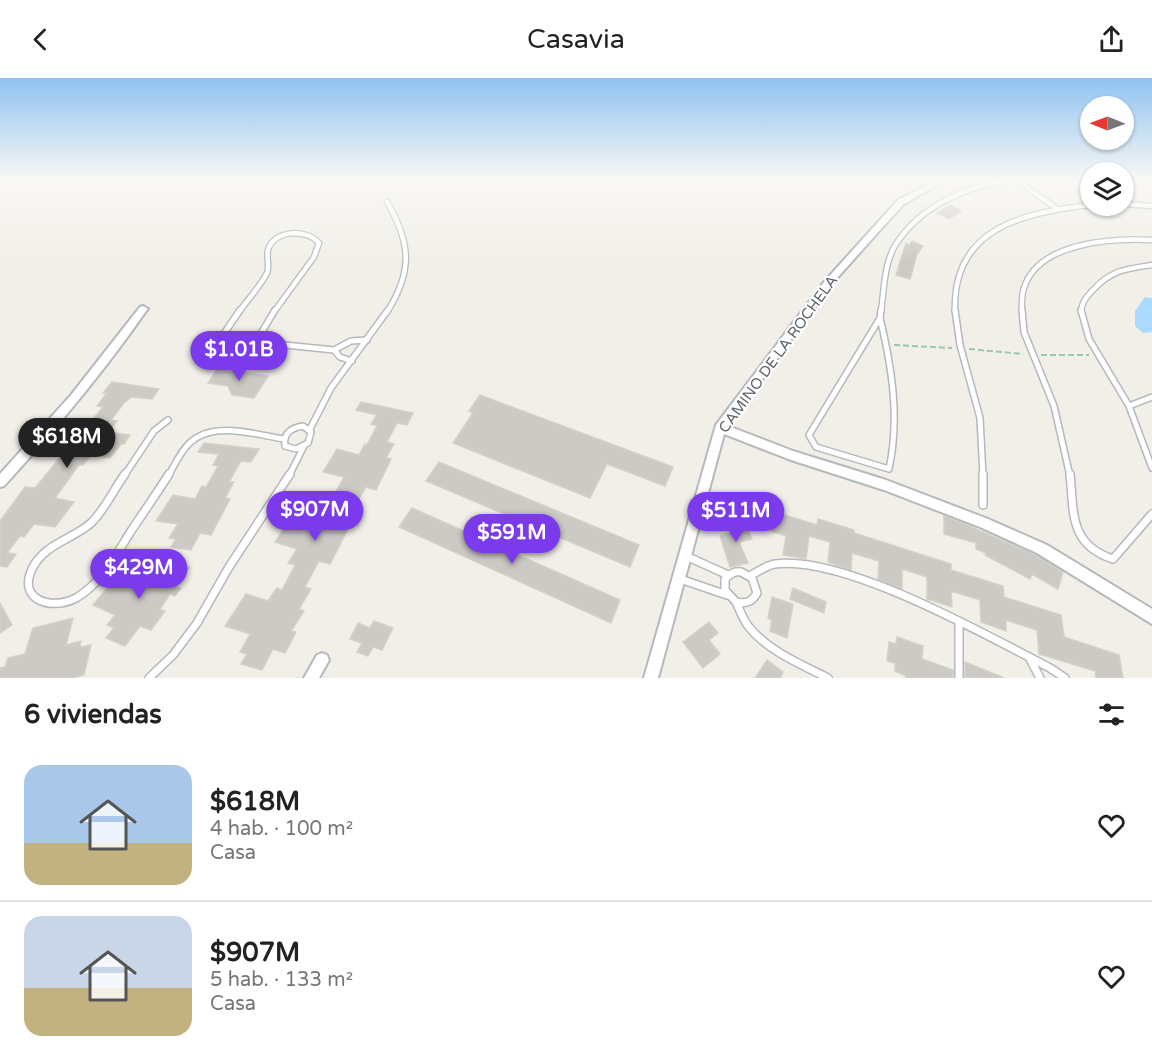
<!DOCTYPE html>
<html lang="es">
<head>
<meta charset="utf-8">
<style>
  :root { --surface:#fff; --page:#f6f6f6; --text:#222; --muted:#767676; --line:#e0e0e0; --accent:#7c3aed }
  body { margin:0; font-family:"Varela Round",sans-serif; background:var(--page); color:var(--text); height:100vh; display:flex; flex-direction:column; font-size:22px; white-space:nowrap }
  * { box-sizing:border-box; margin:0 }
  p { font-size:20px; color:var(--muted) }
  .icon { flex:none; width:33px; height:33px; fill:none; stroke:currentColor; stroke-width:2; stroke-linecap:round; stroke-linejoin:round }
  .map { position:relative; height:600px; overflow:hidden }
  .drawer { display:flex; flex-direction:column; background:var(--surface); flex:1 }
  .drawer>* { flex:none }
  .needle { width:39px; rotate:271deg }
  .controls { position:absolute; left:1080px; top:18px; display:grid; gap:12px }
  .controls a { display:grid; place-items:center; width:54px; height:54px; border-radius:50%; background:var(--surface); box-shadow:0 2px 4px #0004; font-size:30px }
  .price { position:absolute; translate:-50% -51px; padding:0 14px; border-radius:21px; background:var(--accent); color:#fff; font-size:20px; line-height:39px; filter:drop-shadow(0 2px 3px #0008) }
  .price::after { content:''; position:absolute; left:50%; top:36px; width:18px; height:14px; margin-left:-9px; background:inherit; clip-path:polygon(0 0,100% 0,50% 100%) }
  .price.selected { background:#222; color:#fff }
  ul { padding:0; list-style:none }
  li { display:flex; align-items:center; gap:18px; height:150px; padding:0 24px }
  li+li { border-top:2px solid var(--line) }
  li span { display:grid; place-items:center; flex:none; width:168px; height:120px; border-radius:18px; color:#555 }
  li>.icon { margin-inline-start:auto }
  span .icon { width:72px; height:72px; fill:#fffc; stroke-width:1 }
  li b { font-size:26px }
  h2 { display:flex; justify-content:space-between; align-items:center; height:72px; padding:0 24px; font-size:26px }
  header { display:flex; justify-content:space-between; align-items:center; height:78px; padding:0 24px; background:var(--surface); font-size:27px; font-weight:600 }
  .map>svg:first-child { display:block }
</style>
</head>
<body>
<header><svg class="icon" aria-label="back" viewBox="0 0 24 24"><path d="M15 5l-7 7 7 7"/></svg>Casavia<svg class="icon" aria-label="share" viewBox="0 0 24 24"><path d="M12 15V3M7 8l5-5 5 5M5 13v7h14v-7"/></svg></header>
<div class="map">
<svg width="1152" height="600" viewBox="0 0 1152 600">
  <rect width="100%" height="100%" fill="#f1efe8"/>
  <path fill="#aadaff" d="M1145,219L1152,220V254L1143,255L1135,248V233Z"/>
  <path fill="#cccac5" stroke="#d6d1c6" stroke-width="1.5" d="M950,127L961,133L949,141L937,135Z
    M912,163L923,168L917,176L910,201L896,197L906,165L909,167Z
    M218,290L268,298L254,320L232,317L228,308L208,305Z
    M112,304L159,311L152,321L131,319L124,325L111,342L117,343L108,354L130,357L124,366H121L110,380L91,377L83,387H79L55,420L74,424L55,449L34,446L24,459L20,458L7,475L16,476L7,489L0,488V443L25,409L35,410L63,376L59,375L72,359L69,358L79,345L89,346L103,329L97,328L107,315H103Z
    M480,317L673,389L665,408L607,386L590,420L453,365L473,335L469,333Z
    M361,324L413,335L407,347L397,345L387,364L394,366L386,380L391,381L376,412L366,409L357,424L344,447L349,449L330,486L319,483L305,509L311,511L299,531L304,533L291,553L296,554L285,575L273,571L262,592L241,586L247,576L240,574L250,556L225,548L246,516L268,523L277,510L282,512L295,487L288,485L297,471L275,464L293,436L315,442L322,431L326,432L344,399L323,394L337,371L359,377L365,366L367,367L377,348L371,346L377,337L356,332Z
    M204,365L259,371L251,384L241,383L229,404H234L225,420L230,421L211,457L200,455L191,472L171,469L176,461L169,460L178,446L156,443L173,417L195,421L202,408L206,409L218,388L213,387L219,376L198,374Z
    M439,384L639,467L630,489L426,403Z
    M412,430L620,522L611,545L399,449Z
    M775,434L817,447L818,441L854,452V455L951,486V492L1003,508L1004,519L1061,537L1064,559L1119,577L1123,600H1096L1095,593L1039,576L1037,552L1006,542V553L981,544L980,522L951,513L952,529L927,521V499L902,491V511L878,501L879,483L852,475L851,492L828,484L830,464L809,458L806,481L783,477L786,458L771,453Z
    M944,437L1036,477L1063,494L1058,511L1032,496L1030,501L985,477L986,475L976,471V465L944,456Z
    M744,441L752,461L739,464L748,485L730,489L720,458L731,455L727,445Z
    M166,483L189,490L176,509L181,510L175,518L170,516L160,531L165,533L151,552L140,548L125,568L106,560L114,550L107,547L115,537L93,527L122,492L147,501L156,490L160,491Z
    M793,510L826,524L824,535L790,521Z
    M772,519L793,526L787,560L770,553L772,542L768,540Z
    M0,525L12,547L0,555Z
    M73,540L66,567L81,563L80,569L91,567L84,597L72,600H0V590L5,589L8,580L25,576L33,550Z
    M374,543L393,550L382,572L373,569L368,578L357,574L362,565L350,561L358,545L370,550Z
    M709,544L718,555L709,562L720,576L703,590L683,564Z
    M897,559L923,568L922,581L953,592V600H906V598L895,593V585L887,583L889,564L896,566Z
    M767,582L783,594L780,600H755Z
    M965,584L1004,600H965Z"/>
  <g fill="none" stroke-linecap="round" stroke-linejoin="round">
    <g stroke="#b5b8bc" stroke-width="7">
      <path id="lane-far2" d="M1124,126L1152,128
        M239,234C248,221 260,209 267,195C270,188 266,179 268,172C274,151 307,151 319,165L314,179L274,234
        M387,234C413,193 411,165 387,124
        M881,234C884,213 884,184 896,166C922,126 970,107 1015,101L1056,130
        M955,234C952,150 1022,135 1090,127
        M1022,234C1022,226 1021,218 1024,210C1038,164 1113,160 1152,162
        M1081,234C1082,224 1085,221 1092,213C1111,192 1125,191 1152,187"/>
    </g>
    <g stroke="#b5b8bc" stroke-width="8">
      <path id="lane-far1" d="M275,232L260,257L275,266L334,272L340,279L352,283
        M955,232L960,267L980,340L983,398
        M1022,232L1024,254L1054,328L1070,398
        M1081,232L1089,261L1129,328L1152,390
        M880,240C892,290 900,340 889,391L816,369L809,357Z
        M880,240L881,232
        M219,263L240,232
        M334,272L351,263L367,262
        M1129,328L1152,319
        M303,348L311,354L308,365L296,371L285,368C283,355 291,350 303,348Z
        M310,351L331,310L388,232
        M124,398L154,353L168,342
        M168,398C175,387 182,370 192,363C216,343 257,357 284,361
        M289,398L304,368"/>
    </g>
    <g stroke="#b5b8bc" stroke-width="10">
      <path id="lane" d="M125,396C114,411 104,433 91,445C73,461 45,466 33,489C16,522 51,533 76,520C102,505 116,477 131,453C144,434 157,415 169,396
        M983,396V427
        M1070,396C1074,434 1069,467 1113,481L1152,436
        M686,478L728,497
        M741,494L752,500L757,515C752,524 746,526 736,524L725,512V501C730,496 734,493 741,494Z
        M750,498C757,494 767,487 775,486C845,477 986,557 1050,590L1065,600
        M680,501L727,517
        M736,524C740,532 743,542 749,549C768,573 802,587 828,600
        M959,544V600
        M1030,581L1040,600
        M149,600L173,577L197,545L229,489L290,396"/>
    </g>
    <g stroke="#b5b8bc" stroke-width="4">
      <path id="street" d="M939,101H948L904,126L881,151L830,208L728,348L793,373L886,402L988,441L1047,467L1152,531V546L1037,475L980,449L884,412L791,382L724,356L658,600H644L716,347L824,204L898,122Z
        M143,228L148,231L146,233C103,295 55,352 4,408L0,409V396L71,317L140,229Z
        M322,575L327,577L329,582L319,600H304L317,577Z"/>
    </g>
    <path stroke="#9cc7a9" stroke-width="2" stroke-dasharray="6 3" stroke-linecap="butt" d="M894,267L952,270
      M969,271L1023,276
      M1041,277H1089"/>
    <use href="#lane-far2" stroke="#fff" stroke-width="4.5"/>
    <use href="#lane-far1" stroke="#fff" stroke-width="5"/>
    <use href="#lane" stroke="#fff" stroke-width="7"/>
    <use href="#street" fill="#fff" fill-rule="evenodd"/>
  </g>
  <linearGradient id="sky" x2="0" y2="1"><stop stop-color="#8fc3f1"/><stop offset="0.55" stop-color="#f9f8f5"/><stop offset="1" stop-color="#f9f8f5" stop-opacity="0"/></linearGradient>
  <rect width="1152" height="185" fill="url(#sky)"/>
  <g text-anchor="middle" stroke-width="4.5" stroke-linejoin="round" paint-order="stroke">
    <g font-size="15" fill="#5f6368" stroke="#fff">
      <text transform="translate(778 276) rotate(-54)" y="5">CAMINO DE LA ROCHELA</text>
    </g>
  </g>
</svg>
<div class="controls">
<a><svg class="needle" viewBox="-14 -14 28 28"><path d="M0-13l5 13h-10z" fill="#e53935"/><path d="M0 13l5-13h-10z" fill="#767676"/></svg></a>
<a><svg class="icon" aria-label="layers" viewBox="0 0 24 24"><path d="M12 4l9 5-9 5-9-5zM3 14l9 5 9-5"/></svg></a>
</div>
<b class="price" style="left:239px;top:304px">$1.01B</b>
<b class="price selected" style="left:67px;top:391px">$618M</b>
<b class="price" style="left:315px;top:464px">$907M</b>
<b class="price" style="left:736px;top:465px">$511M</b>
<b class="price" style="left:512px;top:487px">$591M</b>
<b class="price" style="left:139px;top:522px">$429M</b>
</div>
<section class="drawer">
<h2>6 viviendas<svg class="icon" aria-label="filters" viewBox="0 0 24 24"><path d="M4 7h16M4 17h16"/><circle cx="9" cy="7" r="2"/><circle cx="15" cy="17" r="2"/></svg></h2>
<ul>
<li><span style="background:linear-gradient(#a9c7e8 65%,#c2b280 0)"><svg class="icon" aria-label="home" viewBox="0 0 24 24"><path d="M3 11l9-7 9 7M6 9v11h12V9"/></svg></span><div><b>$618M</b><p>4 hab. · 100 m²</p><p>Casa</p></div><svg class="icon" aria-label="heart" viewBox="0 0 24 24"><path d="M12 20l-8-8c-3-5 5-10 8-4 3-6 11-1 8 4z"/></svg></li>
<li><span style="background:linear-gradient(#c9d6e8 60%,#c2b280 0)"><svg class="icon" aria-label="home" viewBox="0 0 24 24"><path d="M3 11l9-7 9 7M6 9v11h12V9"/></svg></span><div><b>$907M</b><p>5 hab. · 133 m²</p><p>Casa</p></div><svg class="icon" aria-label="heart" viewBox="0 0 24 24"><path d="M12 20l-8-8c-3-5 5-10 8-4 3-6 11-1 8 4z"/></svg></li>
</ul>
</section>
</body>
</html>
